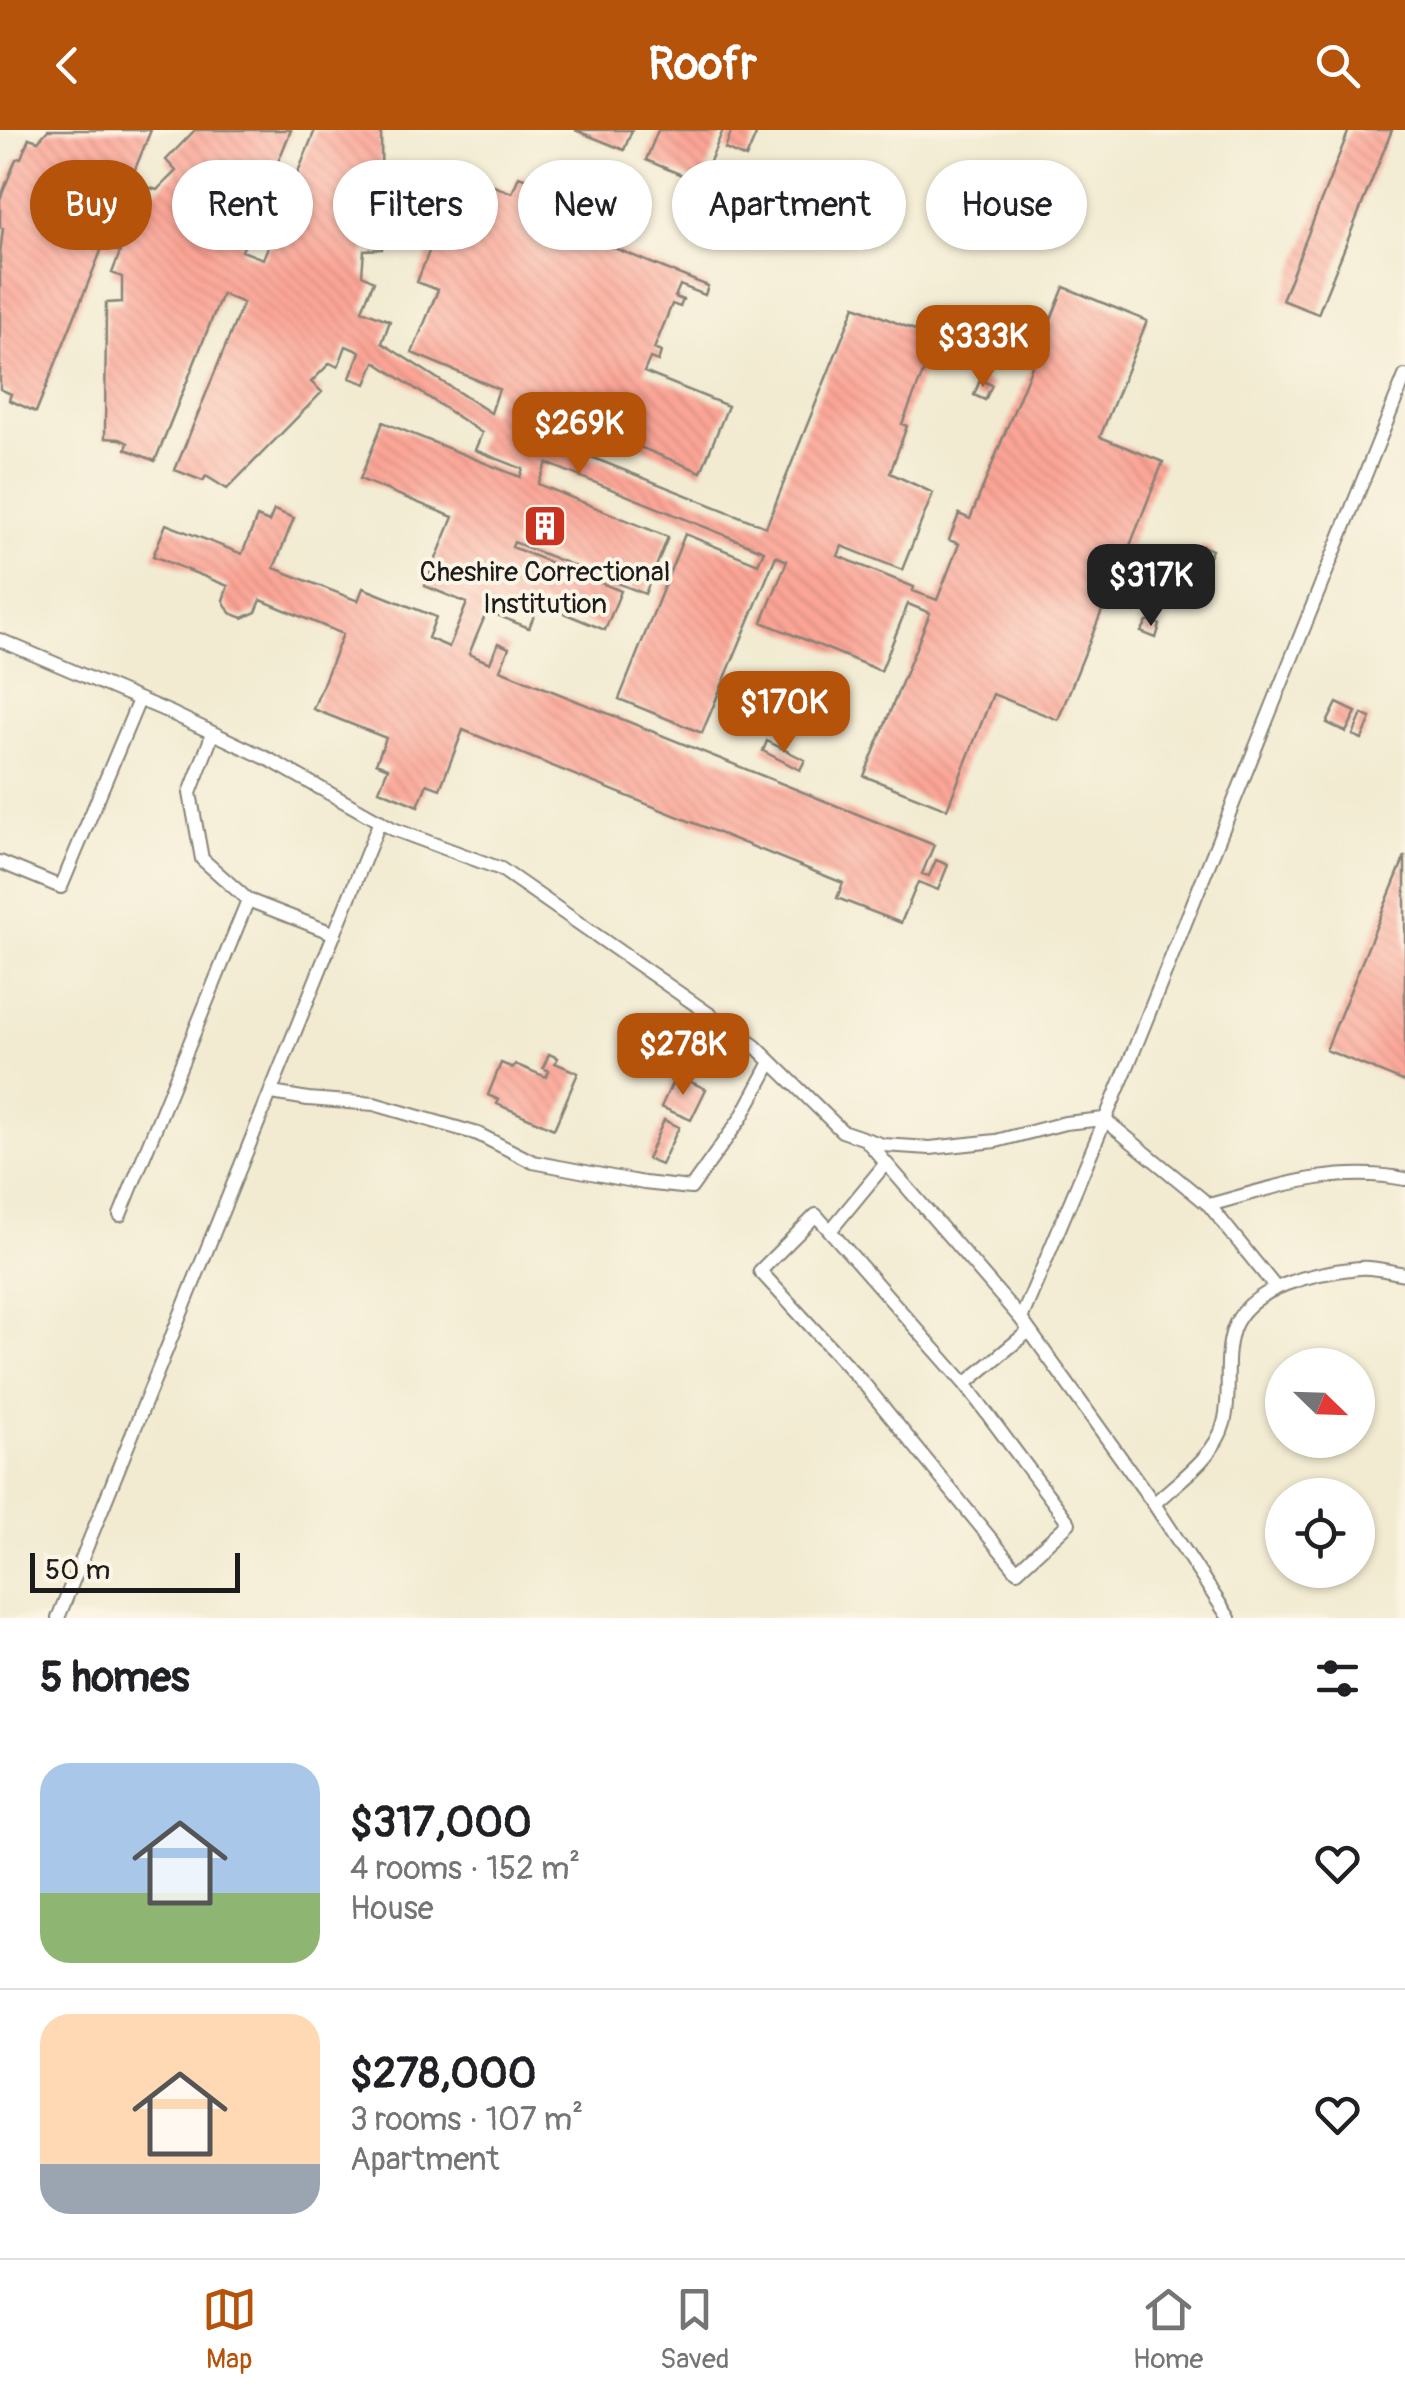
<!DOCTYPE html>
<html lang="en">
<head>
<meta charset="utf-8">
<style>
  :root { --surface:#fff; --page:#f2f2f2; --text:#202124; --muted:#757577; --line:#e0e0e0; --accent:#b45309 }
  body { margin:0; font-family:Pangolin,sans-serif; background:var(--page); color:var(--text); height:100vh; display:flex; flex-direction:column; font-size:38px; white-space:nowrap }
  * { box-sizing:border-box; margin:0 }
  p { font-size:32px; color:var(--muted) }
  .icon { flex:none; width:55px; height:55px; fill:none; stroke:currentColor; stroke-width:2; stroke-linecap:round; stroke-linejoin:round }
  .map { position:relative; height:1488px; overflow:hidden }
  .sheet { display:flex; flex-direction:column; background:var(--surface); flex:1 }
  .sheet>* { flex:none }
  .guide { position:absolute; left:30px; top:30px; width:1345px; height:90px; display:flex; gap:20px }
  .needle { width:65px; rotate:113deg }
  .buttons { position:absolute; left:1265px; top:1218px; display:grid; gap:20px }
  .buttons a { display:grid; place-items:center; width:110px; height:110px; border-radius:50%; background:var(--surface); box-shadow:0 2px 8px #0004; font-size:50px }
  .scale { position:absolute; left:30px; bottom:25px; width:210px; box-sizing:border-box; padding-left:10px; border:5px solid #1c1c1c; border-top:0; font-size:28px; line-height:35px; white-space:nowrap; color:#1c1c1c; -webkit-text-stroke:8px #fcf5e5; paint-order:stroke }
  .price { position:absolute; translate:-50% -85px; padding:0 22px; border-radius:20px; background:var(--accent); color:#fff; font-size:32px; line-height:65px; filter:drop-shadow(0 2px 5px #0008) }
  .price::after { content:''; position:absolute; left:50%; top:60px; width:30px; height:22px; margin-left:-15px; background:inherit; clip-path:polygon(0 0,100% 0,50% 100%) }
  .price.on { background:#222; color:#fff }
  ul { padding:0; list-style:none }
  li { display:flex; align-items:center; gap:30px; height:250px; padding:0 40px }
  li+li { border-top:2px solid var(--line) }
  li span { display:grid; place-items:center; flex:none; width:280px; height:200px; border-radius:30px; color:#555 }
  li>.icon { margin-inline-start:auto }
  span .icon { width:120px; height:120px; fill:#fffc; stroke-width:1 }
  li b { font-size:42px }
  h2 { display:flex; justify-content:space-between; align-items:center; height:120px; padding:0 40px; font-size:42px }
  .chip { padding:0 35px; border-radius:45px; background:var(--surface); box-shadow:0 2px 8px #0004; font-size:35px; line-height:90px }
  .chip.on { background:var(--accent); color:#fff }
  header { display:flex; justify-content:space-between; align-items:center; height:130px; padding:0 40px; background:var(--accent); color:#fff; font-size:45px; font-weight:700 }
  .tabs { display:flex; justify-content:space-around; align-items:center; height:140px; border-top:2px solid var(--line); background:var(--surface); font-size:28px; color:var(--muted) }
  .tabs a { display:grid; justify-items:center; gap:5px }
  .tabs .on { color:var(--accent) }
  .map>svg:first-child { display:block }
</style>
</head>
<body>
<header><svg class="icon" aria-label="back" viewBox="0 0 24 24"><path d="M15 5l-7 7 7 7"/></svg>Roofr<svg class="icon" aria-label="search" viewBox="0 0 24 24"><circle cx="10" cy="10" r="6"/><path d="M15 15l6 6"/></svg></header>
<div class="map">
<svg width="1405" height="1488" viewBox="0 0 1405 1488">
  <defs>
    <pattern id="building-back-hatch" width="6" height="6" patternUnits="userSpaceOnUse" patternTransform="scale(2.5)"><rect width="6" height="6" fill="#fca596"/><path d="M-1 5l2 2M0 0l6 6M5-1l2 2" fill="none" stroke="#d78d81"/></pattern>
  </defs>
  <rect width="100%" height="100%" fill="#fcf5e5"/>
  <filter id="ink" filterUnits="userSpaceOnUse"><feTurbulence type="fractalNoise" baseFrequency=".01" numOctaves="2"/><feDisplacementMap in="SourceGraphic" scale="20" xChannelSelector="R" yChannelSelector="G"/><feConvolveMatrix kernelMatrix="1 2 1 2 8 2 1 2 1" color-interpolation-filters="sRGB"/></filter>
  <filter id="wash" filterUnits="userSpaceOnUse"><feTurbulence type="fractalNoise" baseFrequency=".0048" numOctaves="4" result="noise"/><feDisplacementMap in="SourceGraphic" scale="40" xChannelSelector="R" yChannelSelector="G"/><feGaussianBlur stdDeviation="2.25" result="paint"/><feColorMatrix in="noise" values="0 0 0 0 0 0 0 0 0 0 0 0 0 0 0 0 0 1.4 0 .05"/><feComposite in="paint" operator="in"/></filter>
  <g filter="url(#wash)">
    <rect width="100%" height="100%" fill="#f2ebd2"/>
    <g id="blocks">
      <path fill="url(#building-back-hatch)" d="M48,0H151L122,71L139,78L148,57L157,60L176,41L166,30L195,0H291L242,121L263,129L315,0H381L382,119L364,120L362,145L374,151L362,180L390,191L382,213L491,283L499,259L412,223L438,160L417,152L460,43L512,63L519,46L543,55L545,50L556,54L546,78L577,91L574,100L598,110L600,106L609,110L607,115L708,156L705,165L680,155L675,167L683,170L680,177L672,174L654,219L661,222L658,231L650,228L644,242L728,276L701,342L566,287L556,313L766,397L855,176L937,209L902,294L907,296L890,343L933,363L902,440L842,416L838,426L914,457L913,461L937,470L959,414L949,410L959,384L970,389L1064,157L1147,191L1100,307L1163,332L1116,451L1125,455L1116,477L1105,473L1058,590L993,564L947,679L864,646L930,483L908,474L881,541L762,492L787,431L776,426L702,603L619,569L685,404L758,434L764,421L547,333L538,354L668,407L645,464L514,412L512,417L621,461L605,500L539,473L529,498L487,481L469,524L490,533L498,513L509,518L500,540L934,715L922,744L929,746L936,730L948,735L938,760L918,752L901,793L837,768L843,753L463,600L440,659L427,654L418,676L379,660L388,638L376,633L386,608L313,579L343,504L261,470L256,482L243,488L230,483L223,470L228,456L153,426L166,394L242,424L257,387L269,392L274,380L294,388L274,438L358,471L363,458L436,487L428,508L449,517L467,473L425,456L453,387L360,349L383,292L520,347L523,339L475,320L482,303L375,232L366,254L350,248L360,222L346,216L338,237L330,233L311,252L322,262L227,359L206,346L203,351L175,340L243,173L222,164L155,331L126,319L128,313L120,309L105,308L106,173L122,172V147L112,143L120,122L103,116L36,282L9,270L11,264L0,259V124L3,98L0,97V69L16,29L21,28L29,8L38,11Z
        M575,0H632L624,20Z
        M658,0H723L701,53L646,30Z
        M732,0H758L746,28L725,19Z
        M1349,0H1392L1318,184L1282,170Z
        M980,250L992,255L985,270L974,265Z
        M1203,416L1212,420L1205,436L1196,432Z
        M1153,491L1160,495L1156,508L1141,502L1147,492Z
        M1337,573L1356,582L1346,602L1327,593Z
        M1362,584L1371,588L1362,609L1353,605Z
        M767,611L805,630L800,640L763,621Z
        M1405,726V952L1326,920Z
        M549,924L558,928L555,933L578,943L554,999L497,974L499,970L488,965L501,933L513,938L515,934L546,947L549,941L543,938Z
        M676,945L706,959L691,990L661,977Z
        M664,990L679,997L661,1035L647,1029Z"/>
    </g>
  </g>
  <g filter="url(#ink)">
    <use href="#blocks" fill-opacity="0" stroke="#878477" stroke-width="2.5"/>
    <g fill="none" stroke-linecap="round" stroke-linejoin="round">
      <g stroke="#878477" stroke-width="16">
        <path id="lane" d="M0,510L169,582L270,630L393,699L501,739L755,916L842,1001L883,1015L930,1018L996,1011L1065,993L1104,989L1209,1075L1276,1158
          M213,603L190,663L202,729L248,770L335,804
          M0,732L61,757L139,570
          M272,963L308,969L374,974L478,1004L533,1032L644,1053L691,1058L741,988L771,932
          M866,1010L1021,1189
          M1209,1075C1275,1057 1336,1035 1405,1049
          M120,1085L248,770
          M830,1101L886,1033
          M965,1254L816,1085L760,1141L865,1255L1017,1441L1069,1393L965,1254L1029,1201
          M1154,1374C1179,1350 1215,1327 1224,1293C1232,1264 1223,1231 1233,1200C1248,1156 1318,1142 1359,1138C1373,1136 1391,1142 1405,1144
          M58,1488L380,691
          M1229,1488L1154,1374L1021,1189L1128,935L1405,246"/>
      </g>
      <use href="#lane" stroke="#fff" stroke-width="12"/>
    </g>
  </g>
  <defs>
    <g id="building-square" transform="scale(2.25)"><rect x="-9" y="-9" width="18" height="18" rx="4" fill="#c8321e" stroke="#fcf5e5"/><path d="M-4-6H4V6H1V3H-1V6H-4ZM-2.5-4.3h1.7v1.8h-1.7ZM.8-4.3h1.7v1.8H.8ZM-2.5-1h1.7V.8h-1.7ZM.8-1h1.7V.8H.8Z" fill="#fff"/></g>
  </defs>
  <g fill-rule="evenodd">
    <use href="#building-square" x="545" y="396"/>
  </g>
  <g text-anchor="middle" stroke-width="8" stroke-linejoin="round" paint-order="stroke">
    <g font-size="28" fill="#1c1c1c" stroke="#fcf5e5">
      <text x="545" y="451">Cheshire Correctional<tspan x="545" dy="32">Institution</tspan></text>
    </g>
  </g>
</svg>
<div class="buttons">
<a><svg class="needle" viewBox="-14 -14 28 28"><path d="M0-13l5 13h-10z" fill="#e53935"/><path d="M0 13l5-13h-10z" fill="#757577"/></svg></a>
<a><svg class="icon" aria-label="locate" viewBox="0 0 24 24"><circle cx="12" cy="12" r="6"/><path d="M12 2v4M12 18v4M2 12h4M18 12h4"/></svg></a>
</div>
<div class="scale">50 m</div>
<b class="price" style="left:983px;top:260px">$333K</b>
<b class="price" style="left:579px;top:347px">$269K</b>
<b class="price on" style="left:1151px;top:499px">$317K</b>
<b class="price" style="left:784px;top:626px">$170K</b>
<b class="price" style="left:683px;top:968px">$278K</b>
<div class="guide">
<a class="chip on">Buy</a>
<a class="chip">Rent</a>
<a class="chip">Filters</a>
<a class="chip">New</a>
<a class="chip">Apartment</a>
<a class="chip">House</a>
</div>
</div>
<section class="sheet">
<h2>5 homes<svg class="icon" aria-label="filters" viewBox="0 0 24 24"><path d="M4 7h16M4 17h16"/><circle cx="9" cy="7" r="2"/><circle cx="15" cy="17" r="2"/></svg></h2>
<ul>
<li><span style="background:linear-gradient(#a9c7e8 65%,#8fb573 0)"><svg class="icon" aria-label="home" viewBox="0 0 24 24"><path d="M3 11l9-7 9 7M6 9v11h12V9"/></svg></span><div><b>$317,000</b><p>4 rooms · 152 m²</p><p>House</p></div><svg class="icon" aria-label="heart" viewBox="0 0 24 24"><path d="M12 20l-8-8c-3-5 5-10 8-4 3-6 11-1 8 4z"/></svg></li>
<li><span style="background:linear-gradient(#ffd9b3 75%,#9aa5b1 0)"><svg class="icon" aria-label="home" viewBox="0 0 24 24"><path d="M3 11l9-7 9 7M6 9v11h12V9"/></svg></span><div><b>$278,000</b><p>3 rooms · 107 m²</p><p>Apartment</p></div><svg class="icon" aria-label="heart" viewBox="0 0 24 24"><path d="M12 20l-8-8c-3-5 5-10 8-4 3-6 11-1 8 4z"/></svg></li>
</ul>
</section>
<nav class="tabs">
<a class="on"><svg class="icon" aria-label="map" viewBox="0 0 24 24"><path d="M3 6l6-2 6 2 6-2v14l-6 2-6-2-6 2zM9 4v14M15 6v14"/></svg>Map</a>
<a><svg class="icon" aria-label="saved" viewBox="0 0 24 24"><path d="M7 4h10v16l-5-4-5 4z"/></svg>Saved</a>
<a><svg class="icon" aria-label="home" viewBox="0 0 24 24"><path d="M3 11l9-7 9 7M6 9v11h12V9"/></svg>Home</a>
</nav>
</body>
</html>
